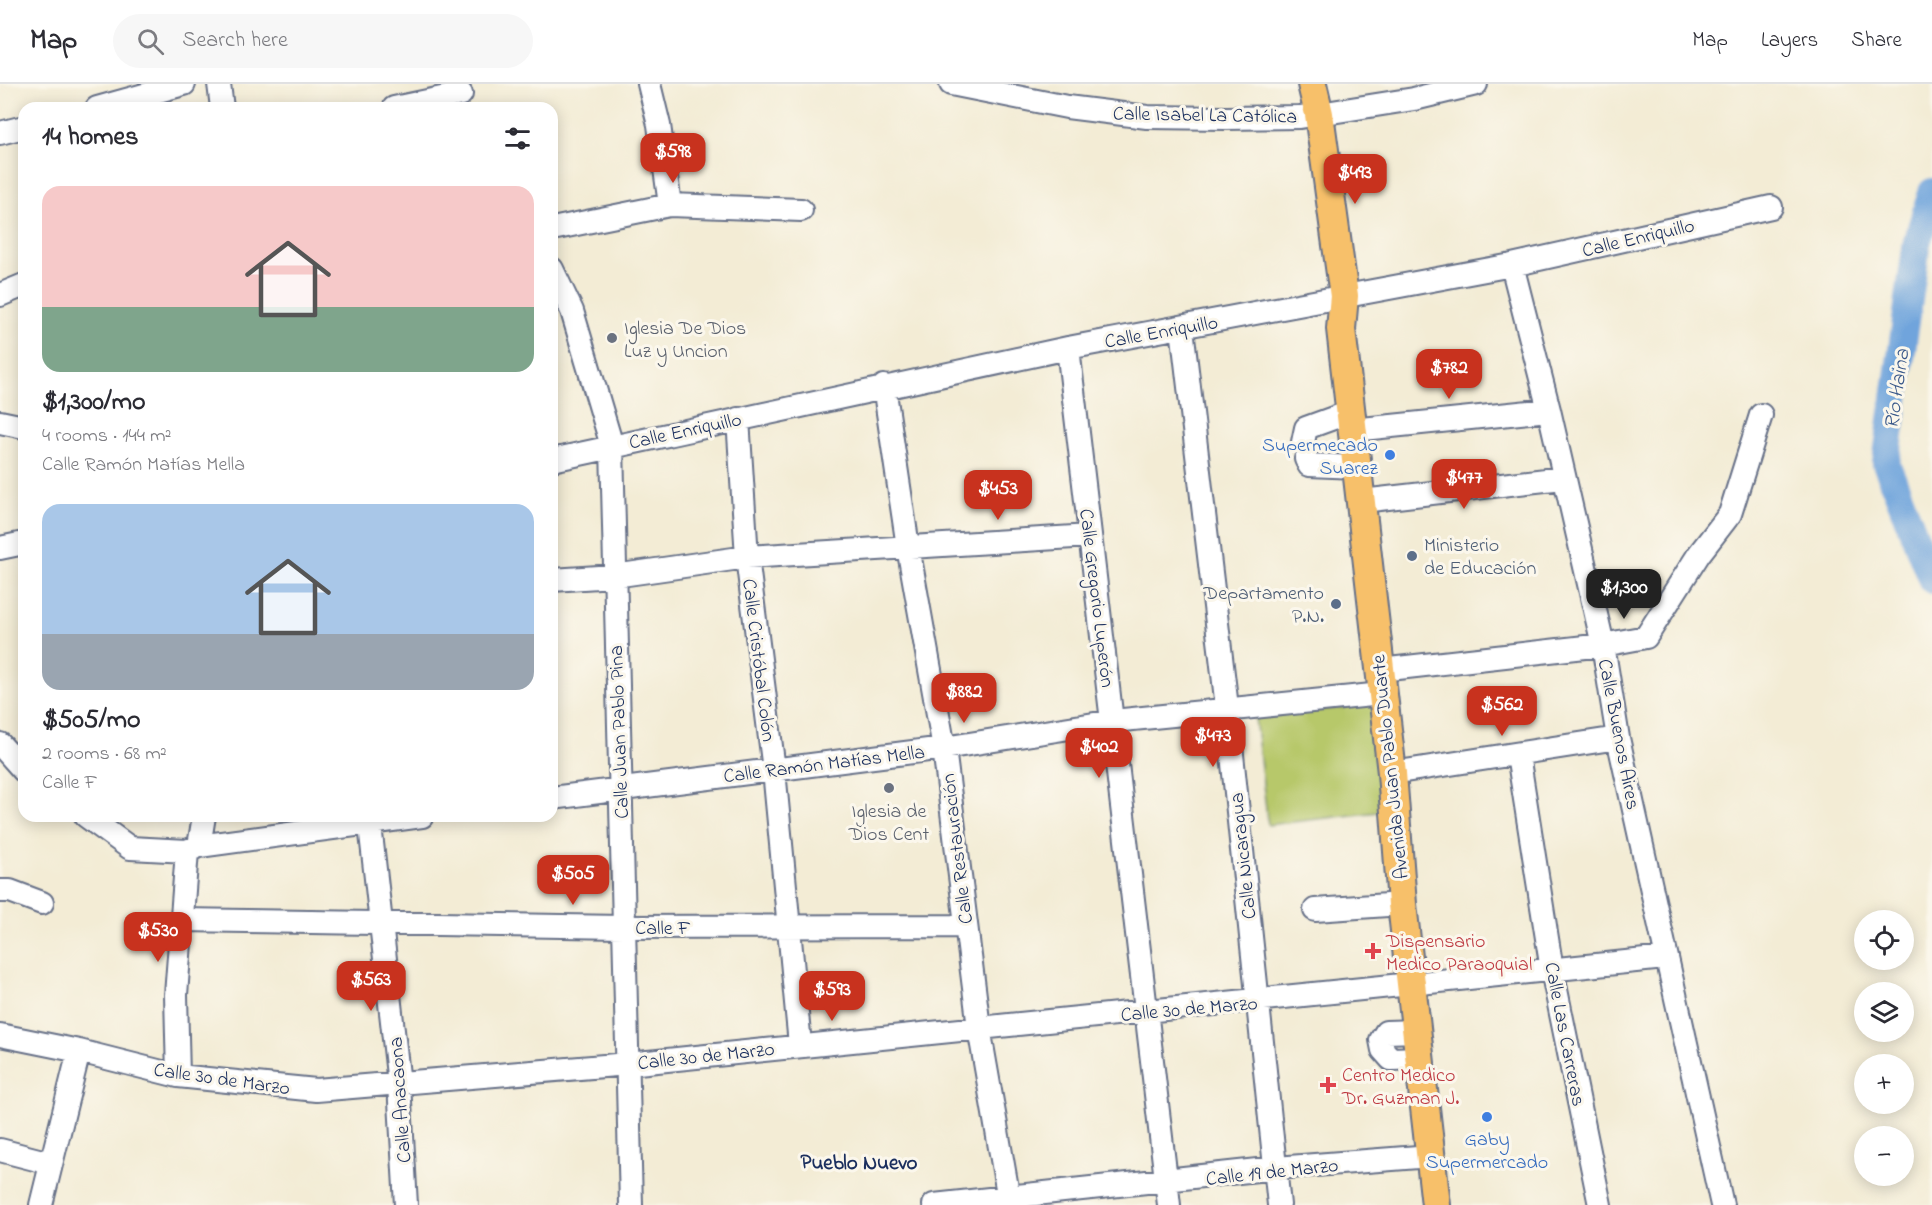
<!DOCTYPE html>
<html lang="en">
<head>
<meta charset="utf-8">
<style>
  :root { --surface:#fff; --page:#f7f7f7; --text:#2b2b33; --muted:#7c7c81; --line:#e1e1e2; --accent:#c8321e }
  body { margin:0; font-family:"Indie Flower",sans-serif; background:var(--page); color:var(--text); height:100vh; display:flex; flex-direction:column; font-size:22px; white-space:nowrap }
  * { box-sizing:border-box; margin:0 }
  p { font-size:20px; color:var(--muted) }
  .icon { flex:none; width:33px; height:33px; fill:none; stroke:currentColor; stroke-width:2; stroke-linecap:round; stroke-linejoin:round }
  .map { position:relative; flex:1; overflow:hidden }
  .drawer { position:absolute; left:18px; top:18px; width:540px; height:720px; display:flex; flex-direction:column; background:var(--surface); border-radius:18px; box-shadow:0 3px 15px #0003 }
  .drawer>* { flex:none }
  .buttons { position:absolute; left:1854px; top:826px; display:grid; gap:12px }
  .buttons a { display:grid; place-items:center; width:60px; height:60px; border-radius:50%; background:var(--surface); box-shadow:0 3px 15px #0003; font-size:30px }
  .price { position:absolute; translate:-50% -51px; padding:0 14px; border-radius:12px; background:var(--accent); color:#fff; font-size:20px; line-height:39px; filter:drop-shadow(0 2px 3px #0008) }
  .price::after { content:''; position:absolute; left:50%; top:36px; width:18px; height:14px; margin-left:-9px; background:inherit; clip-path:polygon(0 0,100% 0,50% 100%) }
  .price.active { background:#222; color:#fff }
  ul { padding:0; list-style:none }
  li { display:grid; align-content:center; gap:12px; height:318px; padding:0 24px }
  li span { display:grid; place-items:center; height:186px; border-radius:18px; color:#555 }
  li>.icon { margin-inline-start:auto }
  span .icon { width:108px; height:108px; fill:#fffc; stroke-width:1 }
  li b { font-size:26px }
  h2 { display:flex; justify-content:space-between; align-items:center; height:72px; padding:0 24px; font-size:26px }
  header { display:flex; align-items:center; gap:36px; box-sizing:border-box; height:84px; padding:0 30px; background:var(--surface); border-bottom:2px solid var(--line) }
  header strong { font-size:28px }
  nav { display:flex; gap:33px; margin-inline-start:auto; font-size:21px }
  .search { width:420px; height:54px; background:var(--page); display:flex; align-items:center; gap:15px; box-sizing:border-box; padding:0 21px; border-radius:33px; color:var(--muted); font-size:22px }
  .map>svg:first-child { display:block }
</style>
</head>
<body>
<header>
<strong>Map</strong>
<div class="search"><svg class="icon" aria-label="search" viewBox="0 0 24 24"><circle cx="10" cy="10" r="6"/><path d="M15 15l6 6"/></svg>Search here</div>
<nav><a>Map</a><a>Layers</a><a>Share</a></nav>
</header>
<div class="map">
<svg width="1932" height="1121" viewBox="0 0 1932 1121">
  <rect width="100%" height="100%" fill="#fbf7ec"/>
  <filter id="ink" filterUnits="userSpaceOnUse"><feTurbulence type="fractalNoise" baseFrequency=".0167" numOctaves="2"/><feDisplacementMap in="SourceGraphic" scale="12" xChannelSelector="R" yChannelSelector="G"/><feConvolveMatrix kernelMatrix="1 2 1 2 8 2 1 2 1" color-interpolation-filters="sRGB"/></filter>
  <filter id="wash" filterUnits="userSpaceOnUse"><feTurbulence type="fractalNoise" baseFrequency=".008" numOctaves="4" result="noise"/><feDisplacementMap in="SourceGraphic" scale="24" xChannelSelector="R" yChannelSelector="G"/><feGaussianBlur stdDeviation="1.35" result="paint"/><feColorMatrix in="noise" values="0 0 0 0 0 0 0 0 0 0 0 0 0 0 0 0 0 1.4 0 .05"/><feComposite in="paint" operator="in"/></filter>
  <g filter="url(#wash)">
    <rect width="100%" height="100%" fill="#f3ecd5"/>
    <path fill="#b7c86b" stroke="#697c64" stroke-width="1.5" d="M1374,620L1386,727L1268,741L1255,634Z"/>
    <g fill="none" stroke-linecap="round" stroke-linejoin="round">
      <path stroke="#70a4dc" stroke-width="28" d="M1932,108L1917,158L1886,379L1932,496"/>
    </g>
  </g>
  <g filter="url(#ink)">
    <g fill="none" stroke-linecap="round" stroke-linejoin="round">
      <g stroke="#677188" stroke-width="26">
        <path id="minor" d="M219,0L222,24
          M649,0L659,41L670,121
          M951,0L1067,23L1147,33L1226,34L1300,33L1414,15L1476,0
          M97,24L184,0
          M394,24L461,10
          M0,49L24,43
          M552,145L670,121L801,126
          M1512,181L1549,326L1603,561L1618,654L1722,1121
          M552,185L572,227L612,362L631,1121
          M0,211L24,201
          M1182,244L1228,632L1279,1121
          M1068,264L1169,1121
          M884,302L908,463L944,664L979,944L1010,1121
          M738,335L747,473L774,686L800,961
          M0,338L24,343
          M1352,346L1549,326
          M1303,358L1306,344L1350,328
          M1306,375L1309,381L1356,383
          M552,376L1068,264L1512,181L1771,123
          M1362,417L1563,394
          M0,464L24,459
          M552,496L614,492L747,473L1090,452
          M1380,586L1603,561L1646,553L1699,470L1730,430L1761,331
          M0,660L24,687
          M1518,671L1552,886L1600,1121
          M1392,689L1618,654
          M552,714L944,664L1113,637L1382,610
          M86,732L130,764L187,767L199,762L422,732
          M369,732L399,1000L406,1121
          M199,762L204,732
          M0,807H10L42,819
          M1315,826L1402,820
          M181,836L623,843L964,842
          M1417,947L1386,948L1381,956L1383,966L1391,975L1420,974
          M0,951L79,967L178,992L316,1006L628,980L1665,874
          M178,992L176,911L187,767
          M0,1066L50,1079
          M41,1121L79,967
          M934,1121L1276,1084L1431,1072"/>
      </g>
      <g stroke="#677188" stroke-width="32">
        <path id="major" d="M1312,0L1319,30L1344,212L1341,245L1392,689L1402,820L1436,1121"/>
      </g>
      <use href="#minor" stroke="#fff" stroke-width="22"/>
      <use href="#major" stroke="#f7c06b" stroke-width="28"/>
    </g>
  </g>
  <g fill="#6b7280" stroke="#fbf7ec" stroke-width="2">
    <circle cx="612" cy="254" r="6"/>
    <circle cx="889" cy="704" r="6"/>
  </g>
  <g fill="#3f7fe0" stroke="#fbf7ec" stroke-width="2">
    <circle cx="1390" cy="371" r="6"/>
    <circle cx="1487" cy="1033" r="6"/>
  </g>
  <g fill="#5c6f8a" stroke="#fbf7ec" stroke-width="2">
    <circle cx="1412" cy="472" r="6"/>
    <circle cx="1336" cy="520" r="6"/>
  </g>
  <g fill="#e0444e" stroke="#fbf7ec" stroke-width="2">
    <path d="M1370 858h6v6h6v6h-6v6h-6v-6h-6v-6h6z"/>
    <path d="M1325 992h6v6h6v6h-6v6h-6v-6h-6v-6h6z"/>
  </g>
  <g text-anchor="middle" stroke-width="6" stroke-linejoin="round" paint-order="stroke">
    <g font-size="20" fill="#1b2f5e" stroke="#fbf7ec">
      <text transform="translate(1205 30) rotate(1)" y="7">Calle Isabel La Católica</text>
      <text transform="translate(1638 153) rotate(-13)" y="7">Calle Enriquillo</text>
      <text transform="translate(1161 247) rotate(-10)" y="7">Calle Enriquillo</text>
      <text transform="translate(685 346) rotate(-12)" y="7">Calle Enriquillo</text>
      <text transform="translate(1098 514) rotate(83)" y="7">Calle Gregorio Luperón</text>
      <text transform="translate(760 576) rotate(83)" y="7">Calle Cristóbal Colón</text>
      <text transform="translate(618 648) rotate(-92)" y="7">Calle Juan Pablo Pina</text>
      <text transform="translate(1620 650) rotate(79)" y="7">Calle Buenos Aires</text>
      <text transform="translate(824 679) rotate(-7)" y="7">Calle Ramón Matías Mella</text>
      <text transform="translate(1389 683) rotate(-96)" y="7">Avenida Juan Pablo Duarte</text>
      <text transform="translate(956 765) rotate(-97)" y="7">Calle Restauración</text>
      <text transform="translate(1242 772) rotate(-96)" y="7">Calle Nicaragua</text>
      <text x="663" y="850">Calle F</text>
      <text transform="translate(1189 924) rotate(-5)" y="7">Calle 30 de Marzo</text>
      <text transform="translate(1566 950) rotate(79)" y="7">Calle Las Carreras</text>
      <text transform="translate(706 971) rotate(-6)" y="7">Calle 30 de Marzo</text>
      <text transform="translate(222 994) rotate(8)" y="7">Calle 30 de Marzo</text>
      <text transform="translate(399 1016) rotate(-94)" y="7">Calle Anacaona</text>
      <text transform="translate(1272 1087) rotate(-6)" y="7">Calle 19 de Marzo</text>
    </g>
    <g font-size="20" fill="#5b616d" stroke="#fbf7ec" text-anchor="start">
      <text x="624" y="250">Iglesia De Dios<tspan x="624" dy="23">Luz y Uncion</tspan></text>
      <text x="889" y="733" text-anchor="middle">Iglesia de<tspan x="889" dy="23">Dios Cent</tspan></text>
    </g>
    <g font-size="20" fill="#366cbe" stroke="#fbf7ec" text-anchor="end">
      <text x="1378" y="367">Supermecado<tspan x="1378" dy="23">Suarez</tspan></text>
      <text x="1487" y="1061" text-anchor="middle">Gaby<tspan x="1487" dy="23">Supermercado</tspan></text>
    </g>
    <g font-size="20" fill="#4e5e75" stroke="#fbf7ec" text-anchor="start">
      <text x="1424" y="467">Ministerio<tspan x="1424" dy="23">de Educación</tspan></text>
      <text x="1324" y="515" text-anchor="end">Departamento<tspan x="1324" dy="23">P.N.</tspan></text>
    </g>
    <g font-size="20" fill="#be3a42" stroke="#fbf7ec" text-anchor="start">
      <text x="1386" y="863">Dispensario<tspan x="1386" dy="23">Medico Paraoquial</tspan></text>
      <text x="1342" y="997">Centro Medico<tspan x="1342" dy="23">Dr. Guzman J.</tspan></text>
    </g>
    <g font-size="21" font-style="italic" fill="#39588a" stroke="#fbf7ec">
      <text transform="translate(1896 305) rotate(-82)" y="7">Río Haina</text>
    </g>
    <g font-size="21" font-weight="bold" fill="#1b2f5e" stroke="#fbf7ec">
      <text x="859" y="1085">Pueblo Nuevo</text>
    </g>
  </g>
</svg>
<div class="buttons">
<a><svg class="icon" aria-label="locate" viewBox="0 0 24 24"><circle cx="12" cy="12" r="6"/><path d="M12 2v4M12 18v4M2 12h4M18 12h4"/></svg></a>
<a><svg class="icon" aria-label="layers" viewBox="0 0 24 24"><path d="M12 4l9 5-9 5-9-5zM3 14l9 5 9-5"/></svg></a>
<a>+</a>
<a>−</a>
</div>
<b class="price" style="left:673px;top:100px">$598</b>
<b class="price" style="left:1355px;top:121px">$493</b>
<b class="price" style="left:1449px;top:316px">$782</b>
<b class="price" style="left:1464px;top:426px">$477</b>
<b class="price" style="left:998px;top:437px">$453</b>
<b class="price active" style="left:1624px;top:536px">$1,300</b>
<b class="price" style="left:964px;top:640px">$882</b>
<b class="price" style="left:1502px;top:653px">$562</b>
<b class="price" style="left:1213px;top:684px">$473</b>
<b class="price" style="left:1099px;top:695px">$402</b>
<b class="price" style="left:573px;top:822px">$505</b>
<b class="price" style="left:158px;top:879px">$530</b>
<b class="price" style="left:371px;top:928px">$563</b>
<b class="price" style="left:832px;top:938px">$593</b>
<section class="drawer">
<h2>14 homes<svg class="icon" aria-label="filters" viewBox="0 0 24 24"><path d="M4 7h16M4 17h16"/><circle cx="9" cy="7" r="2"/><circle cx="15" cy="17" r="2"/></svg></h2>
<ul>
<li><span style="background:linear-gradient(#f6c9c9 65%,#7fa58c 0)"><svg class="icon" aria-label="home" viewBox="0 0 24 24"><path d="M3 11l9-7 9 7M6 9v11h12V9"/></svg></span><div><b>$1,300/mo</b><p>4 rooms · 144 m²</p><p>Calle Ramón Matías Mella</p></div></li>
<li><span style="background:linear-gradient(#a9c7e8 70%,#9aa5b1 0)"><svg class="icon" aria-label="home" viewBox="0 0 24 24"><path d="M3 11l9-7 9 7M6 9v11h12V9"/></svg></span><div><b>$505/mo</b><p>2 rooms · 68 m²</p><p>Calle F</p></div></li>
</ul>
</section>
</div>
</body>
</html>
